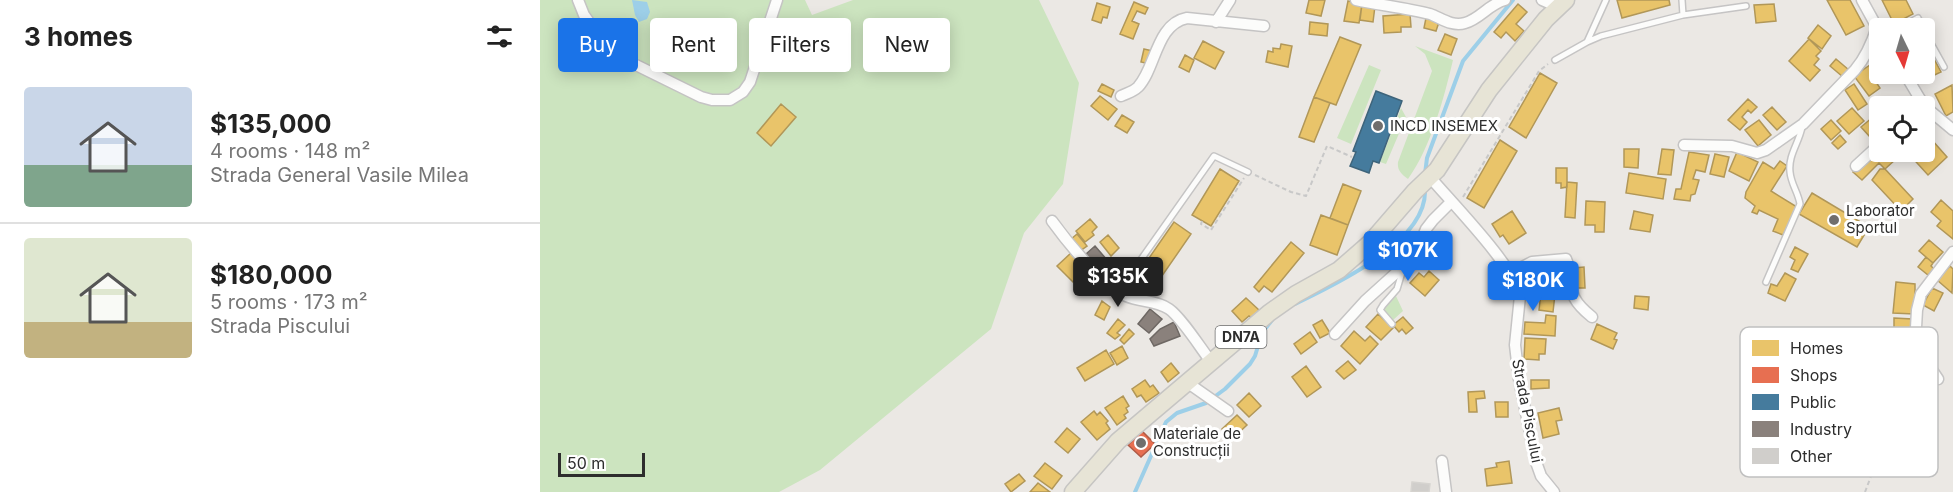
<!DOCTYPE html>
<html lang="en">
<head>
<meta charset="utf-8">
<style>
  :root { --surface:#fff; --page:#f6f6f6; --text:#222; --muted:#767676; --line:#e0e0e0; --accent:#1a73e8 }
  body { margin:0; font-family:Inter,sans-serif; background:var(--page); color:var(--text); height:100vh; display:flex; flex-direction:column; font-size:22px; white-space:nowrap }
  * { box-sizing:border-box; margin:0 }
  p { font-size:20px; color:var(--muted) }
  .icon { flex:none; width:33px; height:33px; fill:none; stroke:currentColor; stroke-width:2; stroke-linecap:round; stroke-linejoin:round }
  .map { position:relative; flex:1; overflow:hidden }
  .sheet { display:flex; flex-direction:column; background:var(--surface); width:540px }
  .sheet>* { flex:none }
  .top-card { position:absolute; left:18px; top:18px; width:570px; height:54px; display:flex; gap:12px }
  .needle { width:39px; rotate:175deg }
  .buttons { position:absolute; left:1329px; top:18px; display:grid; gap:12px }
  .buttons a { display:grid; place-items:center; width:66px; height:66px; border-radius:6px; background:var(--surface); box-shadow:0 3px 15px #0003; font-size:30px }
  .scale { position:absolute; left:18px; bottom:15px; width:87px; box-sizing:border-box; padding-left:6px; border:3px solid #2d2d2d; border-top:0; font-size:16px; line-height:21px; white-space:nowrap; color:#2d2d2d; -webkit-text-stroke:4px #fff; paint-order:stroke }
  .price { position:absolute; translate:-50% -51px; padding:0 14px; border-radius:6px; background:var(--accent); color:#fff; font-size:20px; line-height:39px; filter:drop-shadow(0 2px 3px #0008) }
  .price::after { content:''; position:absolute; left:50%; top:36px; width:18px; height:14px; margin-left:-9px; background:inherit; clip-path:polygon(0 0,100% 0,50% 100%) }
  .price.on { background:#222; color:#fff }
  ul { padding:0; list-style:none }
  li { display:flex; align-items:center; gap:18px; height:150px; padding:0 24px }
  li+li { border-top:2px solid var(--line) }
  li span { display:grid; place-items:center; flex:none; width:168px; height:120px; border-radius:6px; color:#555 }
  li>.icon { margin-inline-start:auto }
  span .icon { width:72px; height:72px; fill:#fffc; stroke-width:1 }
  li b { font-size:26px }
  h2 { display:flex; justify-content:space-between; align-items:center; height:72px; padding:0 24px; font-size:26px }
  .chip { padding:0 21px; border-radius:6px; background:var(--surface); box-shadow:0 3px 15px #0003; font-size:21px; line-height:54px }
  .chip.on { background:var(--accent); color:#fff }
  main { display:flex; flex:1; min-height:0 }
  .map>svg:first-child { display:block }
</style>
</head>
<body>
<main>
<section class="sheet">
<h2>3 homes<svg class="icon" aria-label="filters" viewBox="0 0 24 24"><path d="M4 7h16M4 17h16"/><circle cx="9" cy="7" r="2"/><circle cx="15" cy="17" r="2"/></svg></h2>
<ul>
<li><span style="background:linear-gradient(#c9d6e8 65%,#7fa58c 0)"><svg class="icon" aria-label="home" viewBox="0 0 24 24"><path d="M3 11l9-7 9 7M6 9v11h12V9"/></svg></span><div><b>$135,000</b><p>4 rooms · 148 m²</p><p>Strada General Vasile Milea</p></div></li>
<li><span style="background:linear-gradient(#dfe7d0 70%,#c2b280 0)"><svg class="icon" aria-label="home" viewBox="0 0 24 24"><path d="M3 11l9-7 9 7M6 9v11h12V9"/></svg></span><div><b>$180,000</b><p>5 rooms · 173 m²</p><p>Strada Piscului</p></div></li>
</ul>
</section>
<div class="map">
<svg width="1413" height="492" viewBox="0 0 1413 492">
  <rect width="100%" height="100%" fill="#ebe8e4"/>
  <path fill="#cce4bf" d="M0,0H265L272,15L313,0H499L539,83L523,184L484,233L451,329L280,470L239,492H0Z
    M875,46L913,60C904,98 891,147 868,179C861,174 857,170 858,162L892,71L885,54Z
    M829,65L841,70L811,144L797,138Z
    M861,108L866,117L846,164L840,162Z
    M856,296L863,311L853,320L843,310Z"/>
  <path fill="#9dcfe8" d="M92,0L107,2L110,12L107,19L99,22L95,15Z"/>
  <path fill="#e9c46a" stroke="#b19758" stroke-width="1.5" d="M769,0H785L781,16L766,13Z
    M1077,0H1129L1130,5L1082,18Z
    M1287,0H1310L1324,26L1306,35Z
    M1342,0H1366L1373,14L1354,24Z
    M808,1L822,4L819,23L804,21Z
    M594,2L608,8L605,14L597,11L592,21L599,24L593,39L580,34Z
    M557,3L570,7L567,18L563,17L561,23L552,20Z
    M822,4L835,6L833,22L820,20Z
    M978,4L987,12L976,24L984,31L975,41L966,32L961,38L954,32Z
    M1234,4L1236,21L1216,23L1214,5Z
    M870,14L871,27H861V32L844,33L843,16Z
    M886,18L899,22L896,31L884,28Z
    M770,22L788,24L787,36L769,34Z
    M1278,25L1291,36L1282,49L1268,38Z
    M905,34L917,39L911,55L898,50Z
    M800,37L821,45L796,105L774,97Z
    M1269,39L1281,51L1276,56L1279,59L1274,65L1280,70L1270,81L1249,61Z
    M1384,40L1401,72L1382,81L1378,74H1384Z
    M663,41L684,52L675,69L654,58Z
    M741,44L752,46L748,67L726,62L728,51L733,52V48L740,49Z
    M604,49L613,51L610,64L601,62Z
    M645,55L654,60L649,72L639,67Z
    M1296,59L1309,70L1303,77L1290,66Z
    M1330,65L1338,76L1334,79L1340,88L1329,96L1314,76Z
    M1000,73L1017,83L986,138L969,127Z
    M562,84L574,90L571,97L558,91Z
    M1314,84L1327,104L1318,110L1305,90Z
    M1412,85L1413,112L1406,116L1395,94Z
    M560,96L577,109L568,120L551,106Z
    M774,97L790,103L774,142L759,137Z
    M1208,99L1217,107L1211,113L1208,110L1202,117L1207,122L1200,130L1188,120Z
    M241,104L256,117L231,146L217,133Z
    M1232,107L1246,122L1237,130L1223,115Z
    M1312,108L1324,121L1309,134L1297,121Z
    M582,115L594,122L587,133L575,126Z
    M1333,117L1340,125V129L1330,137L1321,127Z
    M1219,120L1231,135L1218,146L1205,130Z
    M1291,120L1301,131L1291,140L1281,129Z
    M1384,131L1407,157L1388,175L1367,152H1384Z
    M1300,135L1306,142L1298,149L1292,143Z
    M960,140L977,151L944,208L927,198Z
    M1084,149H1099L1098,168L1084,167Z
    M1122,149L1134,150L1131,175L1118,174Z
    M1340,149V152H1358L1353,156L1356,159L1345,169L1339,163L1322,180L1313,172Z
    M1149,152L1169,155L1165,172L1156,170L1153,179L1159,180L1155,194L1151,195L1150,201L1134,199L1136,189H1141Z
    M1197,152L1218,162L1209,181L1189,171Z
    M1175,154L1189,157L1184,177L1170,174Z
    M1240,161L1247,166L1231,191L1257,207L1243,235L1233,231L1238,219L1219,210L1217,214L1212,212L1215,206L1205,198L1206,192L1223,162L1234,169Z
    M1016,168H1027V187L1021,188V183H1016Z
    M680,169L699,181L671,226L652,215Z
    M1340,169H1345L1373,199L1361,211L1332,180Z
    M1089,173L1126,179L1123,199L1086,193Z
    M1027,182L1037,183L1035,218L1025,217Z
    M803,184L821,191L808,225L790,218Z
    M1272,193L1329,227L1317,247L1259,214Z
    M1401,200L1413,211V239L1397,226L1401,221L1391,212Z
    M1046,201L1065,202L1064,232H1055V225H1045Z
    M972,211L986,233L969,244L963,235L960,237L952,224Z
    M1094,211L1113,215L1110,232L1090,229Z
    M781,215L808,225L797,255L770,245Z
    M550,219L557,227L552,232L554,235L545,242L536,231Z
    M634,222L651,234L615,286L598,274Z
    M537,234L547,246L540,251L530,240Z
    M568,235L579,248L571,256L560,242Z
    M1389,240L1403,252L1393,263L1379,251Z
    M751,242L764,253L732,292L724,286L719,292L714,287Z
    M1255,247L1268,254L1258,272L1251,269L1255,260L1250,257Z
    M532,252L543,263L540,266L544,271L533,282L517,266Z
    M1386,257L1393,263L1391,266L1394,269L1388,275L1378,267Z
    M996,266H1010L1009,288H999V275H996Z
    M1410,266L1413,269L1412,293L1397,280Z
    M1044,267L1045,288H1035L1034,268Z
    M889,271L899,280L885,296L870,283L879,273L884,277Z
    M1245,273L1256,279L1245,301L1228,293L1231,284L1237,286Z
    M1356,282L1375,284V293L1378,295L1374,314L1353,313Z
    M1392,288L1403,293L1394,311L1383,305Z
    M1001,293L1015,294L1013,312L999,310Z
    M1095,296L1109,297L1108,310L1094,308Z
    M706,298L719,310L712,318L709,316L702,322L692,311Z
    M562,301L570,307L564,320L555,315Z
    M838,314L853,328L841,340L826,327Z
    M1006,315L1016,316L1015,336L984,334L985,322L1005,323Z
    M863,317L873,328L866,334L862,329L859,332L853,325Z
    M1354,318L1372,319L1371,342H1354Z
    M578,319L585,325L577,333L580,335L575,339L567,333Z
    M782,320L790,333L780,338L773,325Z
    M1057,324L1077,333L1074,339L1077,340L1073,349L1051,339Z
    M589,329L594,334L584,344L580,340Z
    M814,331L825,341L830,336L838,344L820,364L801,346Z
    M770,332L777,342L761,354L754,344Z
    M985,338L1006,339L1005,354H999V360L984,359Z
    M582,346L588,358L577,365L570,353Z
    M566,350L574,364L545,381L537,368Z
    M808,361L816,370L804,379L796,371Z
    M631,363L639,373L628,382L621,372Z
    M766,366L781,387L767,397L752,377Z
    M605,380L610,387L613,385L619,393L606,402L601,395L597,397L592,389Z
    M991,380H1009V388L991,389Z
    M944,391L945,398L936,399L937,412H929L928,392Z
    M709,393L721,406L709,417L697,405Z
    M583,396L589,406L586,408L588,412L584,415L586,418L577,425L565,408Z
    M955,402H968V417H956Z
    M1019,408L1022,420L1016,421L1019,434L1003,438L998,413Z
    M554,411L557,415L560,412L568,421L566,423L570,429L557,440L541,422Z
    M697,415L707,425L692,439L682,429Z
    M527,428L540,439L528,453L515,442Z
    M969,461L972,483L947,486L945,469L957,467L956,463Z
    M505,463L522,476L512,489L494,476Z
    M479,474L485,481L471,492L465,484Z
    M498,483L510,492H490Z"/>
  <path fill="#e76f51" stroke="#af5b46" stroke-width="1.5" d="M602,431L615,444L601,457L588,445Z"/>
  <path fill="#457b9d" stroke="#3e647b" stroke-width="1.5" d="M836,91L862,101L839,163L833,161L829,173L810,166L816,152L813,151Z"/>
  <path fill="#8a817c" stroke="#6e6864" stroke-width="1.5" d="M555,246L580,275L571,283L546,254Z
    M610,309L622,319L609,333L598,324Z
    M634,322L640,336L614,346L610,339L620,329Z"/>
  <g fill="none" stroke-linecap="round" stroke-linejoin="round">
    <path stroke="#9dcfe8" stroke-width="4" d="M885,174L887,158L923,61L973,0
      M755,304C796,284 887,242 885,190
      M595,492L626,422L637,413L666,403L685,389L710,364L715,356L722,333L732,320"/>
  </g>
  <path fill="#d0cecb" stroke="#d6d4d0" stroke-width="1.5" d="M872,482L890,484L889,492H871Z"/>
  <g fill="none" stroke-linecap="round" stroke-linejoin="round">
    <g stroke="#c5c4c4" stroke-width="8">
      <path id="lane" d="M1066,0L1047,42L1061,36L1143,15L1142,0
        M1143,15L1206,6
        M1359,28L1378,18L1383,28
        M1384,31L1404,67
        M1015,60L1047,42
        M1226,282L1260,204C1258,192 1251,184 1250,172C1248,155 1259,143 1262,127
        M578,292L674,156L708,172
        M852,324L840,310L843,305L857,289L863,269"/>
    </g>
    <g stroke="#c5c4c4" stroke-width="13">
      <path id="street" d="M38,0L44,15L54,29L75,56L85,62L96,65L161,97L172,100H190L203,92L210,82L237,0
        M816,0C840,5 866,8 890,14C901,18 912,27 925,23C940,19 949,4 965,0
        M1002,0L1018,7
        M1322,0L1339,31
        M676,22L690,0
        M1365,74L1380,99L1389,110L1413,130
        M581,96C587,93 593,92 598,87C616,68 616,24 647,18L724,26
        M1144,145L1192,146L1217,153L1226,150L1263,124L1315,70C1326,57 1332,43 1337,27
        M1316,166L1340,144
        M890,177C910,201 977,269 980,296L975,345L979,379L996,462L1001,476L1014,492
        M512,221C528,243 561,284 586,296C600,302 616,300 629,309C642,318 661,349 672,363
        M971,273L992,262L1026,259C1038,287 1021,292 1052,317
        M795,334L825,301L867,263L878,249L886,229L893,220L911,202
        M1398,379L1375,345L1377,310L1381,294L1413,252
        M648,383L688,411
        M902,461L906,492"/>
    </g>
    <g stroke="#c6c5c3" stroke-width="19">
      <path id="primary" d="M533,492L578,441L729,313L756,294L799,270L830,243L875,191L897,170L949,90L1006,19L1026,0"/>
    </g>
    <path stroke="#c8c8c8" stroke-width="2" stroke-dasharray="4.5 3" stroke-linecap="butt" d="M715,175L751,192L766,196L787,146L812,157
      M923,197L999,71L1008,64
      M662,221L661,224L671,230L704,178
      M1325,492L1336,463L1395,389"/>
    <use href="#lane" stroke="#fcfcfb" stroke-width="5"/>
    <use href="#street" stroke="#fcfcfb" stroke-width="10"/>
    <use href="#primary" stroke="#e7e4d6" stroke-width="16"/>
  </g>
  <g fill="#706e6d" stroke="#fff" stroke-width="2">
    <circle cx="838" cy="126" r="6"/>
    <circle cx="1294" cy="220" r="6"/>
    <circle cx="601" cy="443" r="6"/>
  </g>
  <g text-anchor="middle" stroke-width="6" stroke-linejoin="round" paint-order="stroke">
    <rect fill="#fff" stroke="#6c6c6c" stroke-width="1.5" x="675.5" y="326" width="51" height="22" rx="4.5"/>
    <g font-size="14" font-weight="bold" fill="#2d2d2d">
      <text x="701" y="342">DN7A</text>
    </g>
    <g font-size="15" fill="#2d2d2d" stroke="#fff" text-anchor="start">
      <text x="850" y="131">INCD INSEMEX</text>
      <text x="1306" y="216">Laborator<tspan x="1306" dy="17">Sportul</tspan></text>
      <text x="613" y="439">Materiale de<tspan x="613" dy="17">Construcții</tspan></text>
    </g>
    <g font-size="15" fill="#2d2d2d" stroke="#fff">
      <text transform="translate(987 411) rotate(79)" y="5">Strada Piscului</text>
    </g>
  </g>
  <rect x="1200" y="327" width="198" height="150" rx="9" fill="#fff" stroke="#c0c0c0" stroke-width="1.5"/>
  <rect x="1212" y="340" width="27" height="16" fill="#e9c46a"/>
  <rect x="1212" y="367" width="27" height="16" fill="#e76f51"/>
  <rect x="1212" y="394" width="27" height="16" fill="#457b9d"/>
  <rect x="1212" y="421" width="27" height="16" fill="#8a817c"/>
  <rect x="1212" y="448" width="27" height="16" fill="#d0cecb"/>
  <g font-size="16" fill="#2d2d2d">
    <text x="1250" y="354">Homes</text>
    <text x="1250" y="381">Shops</text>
    <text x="1250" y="408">Public</text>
    <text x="1250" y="435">Industry</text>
    <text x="1250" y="462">Other</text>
  </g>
</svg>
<div class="buttons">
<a><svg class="needle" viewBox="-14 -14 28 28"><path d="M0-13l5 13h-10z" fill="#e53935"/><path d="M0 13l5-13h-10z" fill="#767676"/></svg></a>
<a><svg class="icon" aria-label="locate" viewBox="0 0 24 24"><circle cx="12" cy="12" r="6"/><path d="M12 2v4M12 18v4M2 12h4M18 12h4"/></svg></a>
</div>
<div class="scale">50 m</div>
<b class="price" style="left:868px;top:282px">$107K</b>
<b class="price on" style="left:578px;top:308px">$135K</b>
<b class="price" style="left:993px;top:312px">$180K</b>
<div class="top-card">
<a class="chip on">Buy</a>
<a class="chip">Rent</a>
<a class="chip">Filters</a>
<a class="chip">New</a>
</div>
</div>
</main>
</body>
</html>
